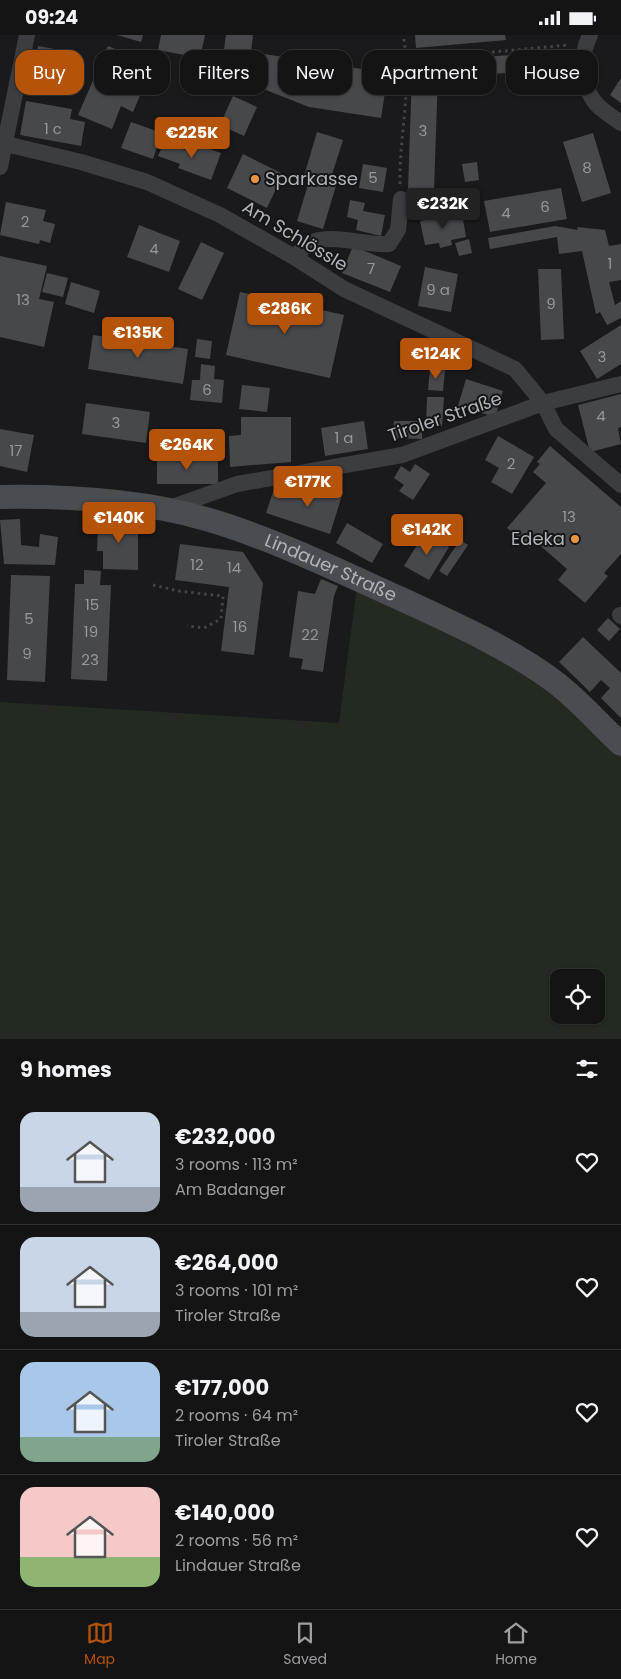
<!DOCTYPE html>
<html lang="en">
<head>
<meta charset="utf-8">
<style>
  :root { --surface:#141415; --page:#212122; --text:#f1f3f6; --muted:#9d9ea0; --line:#333334; --accent:#b45309 }
  body { margin:0; font-family:Poppins,sans-serif; background:var(--page); color:var(--text); height:100vh; display:flex; flex-direction:column; font-size:19px; white-space:nowrap }
  * { box-sizing:border-box; margin:0 }
  p { font-size:16px; color:var(--muted) }
  .icon { flex:none; width:28px; height:28px; fill:none; stroke:currentColor; stroke-width:2; stroke-linecap:round; stroke-linejoin:round }
  .map { position:relative; height:1004px; overflow:hidden }
  .details { display:flex; flex-direction:column; background:var(--surface); flex:1 }
  .details>* { flex:none }
  .hud { position:absolute; left:15px; top:15px; width:591px; height:45px; display:flex; gap:10px }
  .buttons { position:absolute; left:550px; top:934px; display:grid; gap:10px }
  .buttons a { display:grid; place-items:center; width:55px; height:55px; border-radius:10px; background:var(--surface); box-shadow:0 1px 4px #0004,0 0 0 1px var(--line); font-size:25px }
  .price { position:absolute; translate:-50% -42px; padding:0 11px; border-radius:5px; background:var(--accent); color:#fff; font-size:16px; line-height:32px; filter:drop-shadow(0 1px 2px #0008) }
  .price::after { content:''; position:absolute; left:50%; top:30px; width:15px; height:11px; margin-left:-8px; background:inherit; clip-path:polygon(0 0,100% 0,50% 100%) }
  .price.selected { background:#222; color:#fff }
  ul { padding:0; list-style:none }
  li { display:flex; align-items:center; gap:15px; height:125px; padding:0 20px }
  li+li { border-top:1px solid var(--line) }
  li span { display:grid; place-items:center; flex:none; width:140px; height:100px; border-radius:15px; color:#555 }
  li>.icon { margin-inline-start:auto }
  span .icon { width:60px; height:60px; fill:#fffc; stroke-width:1 }
  li b { font-size:21px }
  h2 { display:flex; justify-content:space-between; align-items:center; height:60px; padding:0 20px; font-size:21px }
  .chip { padding:0 18px; border-radius:15px; background:var(--surface); box-shadow:0 1px 4px #0004,0 0 0 1px var(--line); font-size:18px; line-height:45px }
  .chip.selected { background:var(--accent); color:#fff }
  .status { display:flex; justify-content:space-between; align-items:center; height:35px; padding:0 25px; background:var(--surface); direction:ltr }
  .status svg { height:14px; fill:currentColor }
  .dock { display:flex; justify-content:space-around; align-items:center; height:70px; border-top:1px solid var(--line); background:var(--surface); font-size:14px; color:var(--muted) }
  .dock a { display:grid; justify-items:center; gap:2px }
  .dock .selected { color:var(--accent) }
  .map>svg:first-child { display:block }
</style>
</head>
<body>
<div class="status"><b>09:24</b><svg viewBox="0 0 49 12"><path d="M0 12V9h3v3zM5 12V6h3v6zM10 12V3h3v9zM15 12V0h3v12zM26 1h20v11H26zM47 4h2v5h-2z"/></svg></div>
<div class="map">
<svg width="621" height="1004" viewBox="0 0 621 1004">
  <rect width="100%" height="100%" fill="#1a1a1c"/>
  <path fill="#222a22" fill-rule="evenodd" d="M357,551L442,591L552,654L621,720V1004H0V667L339,688ZM559,942H596V980H559Z"/>
  <path fill="#47484c" d="M117,0H143L141,7Z
    M161,0H205L200,23L158,15Z
    M226,0H253L251,17L388,38L381,83L309,72L221,37Z
    M415,0H505L506,5L416,13Z
    M38,11L65,16L61,40L34,35Z
    M108,11L153,30L133,77L121,71L112,94L78,80Z
    M532,18L534,36L463,41L462,24Z
    M412,38L438,39L434,155L408,154Z
    M621,43V68L610,60Z
    M233,61L257,72L244,101L220,90Z
    M26,66L72,74L70,84L85,87L81,111L20,100Z
    M131,87L162,98L153,124L121,113Z
    M317,97L343,105L329,149L336,151L323,194L297,186L310,143L304,141Z
    M593,98L611,158L582,167L563,107Z
    M188,106L221,118L211,145L178,133L180,129L158,121L164,107L185,115Z
    M243,119L283,139L267,173L227,153Z
    M477,127L479,145L465,147L462,129Z
    M363,129L387,133L383,157L359,153Z
    M561,153L567,184L490,197L484,166Z
    M350,165L365,168L363,176L385,180L381,201L356,195L358,185L347,182Z
    M6,167L46,175L43,186L55,189L50,208L40,205L39,209L0,200Z
    M462,178L466,202L451,205L452,210L440,213L439,208L425,210L420,186Z
    M139,190L180,206L169,237L127,222Z
    M555,191L578,195L577,192L605,195L609,211L621,209V245L609,247L615,270L621,266V283L607,290L600,277L596,279L582,216L559,219L557,202L490,214L488,203Z
    M469,204L472,218L459,221L455,208Z
    M201,207L224,218L202,265L178,254Z
    M353,211L401,231L390,257L342,238Z
    M0,221L47,231L39,264L54,267L44,312L0,302Z
    M425,232L458,239L451,277L418,271Z
    M538,234H561L564,304L541,305Z
    M47,238L68,243L63,262L42,257Z
    M71,247L100,256L94,278L65,269Z
    M240,257L344,280L330,343L226,320Z
    M621,290V329L597,344L580,316Z
    M93,300L188,314L183,349L88,334Z
    M197,304L212,306L210,324L195,322Z
    M201,329L215,331L214,344L224,345L222,368L190,365L192,345H200Z
    M430,334L445,335L443,356L428,355Z
    M466,344L503,356L495,382L458,371Z
    M242,350L270,353L267,377L239,374Z
    M621,359V392L618,393L621,409L590,417L578,370Z
    M427,362H444L442,391L426,390Z
    M86,368L150,377L146,408L82,399Z
    M241,382H291V427L230,432L229,401L241,400Z
    M364,386L368,414L325,421L321,393Z
    M394,386H422V404L393,403Z
    M0,394L34,400L27,437L0,431Z
    M498,401L534,422L512,459L491,447L499,433L485,425Z
    M550,411L621,472V519L604,538L608,541L585,568L558,545L567,534L535,506L530,513L507,493L546,448L533,437L540,429L537,427Z
    M157,422L218,423V449H157Z
    M415,429L430,439L413,465L399,456L404,450L394,443L401,431L410,437Z
    M314,448L343,457L330,499L266,478L274,454L310,464Z
    M20,484L21,510L39,512L40,499L58,502L55,530L4,529L0,485Z
    M116,484H138V535L103,534V516H97L98,488H116Z
    M347,488L383,509L372,528L336,508Z
    M425,497L449,512L429,545L404,531Z
    M460,505L468,510L447,541L439,536Z
    M180,509L243,517L263,548L254,620L221,616L229,552L175,545Z
    M84,535L101,536L100,550H111L107,646L71,644L75,549H84Z
    M11,540L50,541L45,647L7,645Z
    M321,544L338,551L334,561L323,637L301,634L303,624L289,622L298,556L315,559Z
    M608,583L620,594L609,606L597,595Z
    M583,602L621,638V683L601,663L610,653L601,645L590,657L559,627Z"/>
  <g fill="none" stroke-linecap="round" stroke-linejoin="round">
    <path stroke="#414448" stroke-width="3" stroke-dasharray="2.5 4" stroke-linecap="butt" d="M408,25L568,10
      M400,149C399,99 413,49 403,0
      M153,550L178,556L223,561L221,584L204,593L187,591"/>
    <path stroke="#3b3d41" stroke-width="16" d="M590,0C580,21 580,47 594,66C600,75 613,82 621,88
      M6,109L81,127L147,147L220,180L294,222L344,254L515,334L543,368L556,394L621,450
      M0,132L27,0
      M294,222C299,218 304,212 309,209C328,197 366,211 389,209L398,195L401,164
      M164,475L237,449L402,420L543,368L621,349
      M620,580L621,581"/>
    <path stroke="#494c51" stroke-width="24" id="s1" d="M0,462C68,461 140,465 206,484C269,502 339,536 399,563C451,587 508,612 555,647C579,665 599,689 621,709"/>
  </g>
  <g fill="#eb9443" stroke="#151517" stroke-width="2">
    <circle cx="255" cy="144" r="5"/>
    <circle cx="575" cy="504" r="5"/>
  </g>
  <g text-anchor="middle" stroke-width="4" stroke-linejoin="round" paint-order="stroke">
    <g font-size="15" fill="#94999f">
      <text x="53" y="99">1 c</text>
      <text x="423" y="101">3</text>
      <text x="587" y="138">8</text>
      <text x="373" y="148">5</text>
      <text x="545" y="177">6</text>
      <text x="506" y="183">4</text>
      <text x="25" y="192">2</text>
      <text x="154" y="219">4</text>
      <text x="610" y="234">1</text>
      <text x="371" y="239">7</text>
      <text x="438" y="260">9 a</text>
      <text x="23" y="270">13</text>
      <text x="551" y="274">9</text>
      <text x="602" y="327">3</text>
      <text x="207" y="360">6</text>
      <text x="601" y="386">4</text>
      <text x="116" y="393">3</text>
      <text x="344" y="408">1 a</text>
      <text x="16" y="421">17</text>
      <text x="511" y="434">2</text>
      <text x="569" y="487">13</text>
      <text x="197" y="535">12</text>
      <text x="234" y="538">14</text>
      <text x="92" y="575">15</text>
      <text x="29" y="589">5</text>
      <text x="240" y="597">16</text>
      <text x="91" y="602">19</text>
      <text x="310" y="605">22</text>
      <text x="27" y="624">9</text>
      <text x="90" y="630">23</text>
    </g>
    <g font-size="18" fill="#adb4bb" stroke="#151517" text-anchor="start">
      <text x="265" y="150">Sparkasse</text>
      <text x="565" y="510" text-anchor="end">Edeka</text>
    </g>
    <g font-size="18" fill="#adb4bb" stroke="#151517">
      <text transform="translate(295 201) rotate(31)" y="6">Am Schlössle</text>
      <text transform="translate(445 382) rotate(-19)" y="6">Tiroler Straße</text>
      <text dy="6" stroke="none"><textPath href="#s1" startOffset="342">Lindauer Straße</textPath></text>
    </g>
  </g>
</svg>
<div class="buttons">
<a><svg class="icon" aria-label="locate" viewBox="0 0 24 24"><circle cx="12" cy="12" r="6"/><path d="M12 2v4M12 18v4M2 12h4M18 12h4"/></svg></a>
</div>
<b class="price" style="left:192px;top:124px">€225K</b>
<b class="price selected" style="left:443px;top:195px">€232K</b>
<b class="price" style="left:285px;top:300px">€286K</b>
<b class="price" style="left:138px;top:324px">€135K</b>
<b class="price" style="left:436px;top:345px">€124K</b>
<b class="price" style="left:187px;top:436px">€264K</b>
<b class="price" style="left:308px;top:473px">€177K</b>
<b class="price" style="left:119px;top:509px">€140K</b>
<b class="price" style="left:427px;top:521px">€142K</b>
<div class="hud">
<a class="chip selected">Buy</a>
<a class="chip">Rent</a>
<a class="chip">Filters</a>
<a class="chip">New</a>
<a class="chip">Apartment</a>
<a class="chip">House</a>
</div>
</div>
<section class="details">
<h2>9 homes<svg class="icon" aria-label="filters" viewBox="0 0 24 24"><path d="M4 7h16M4 17h16"/><circle cx="9" cy="7" r="2"/><circle cx="15" cy="17" r="2"/></svg></h2>
<ul>
<li><span style="background:linear-gradient(#c9d6e8 75%,#9aa5b1 0)"><svg class="icon" aria-label="home" viewBox="0 0 24 24"><path d="M3 11l9-7 9 7M6 9v11h12V9"/></svg></span><div><b>€232,000</b><p>3 rooms · 113 m²</p><p>Am Badanger</p></div><svg class="icon" aria-label="heart" viewBox="0 0 24 24"><path d="M12 20l-8-8c-3-5 5-10 8-4 3-6 11-1 8 4z"/></svg></li>
<li><span style="background:linear-gradient(#c9d6e8 75%,#9aa5b1 0)"><svg class="icon" aria-label="home" viewBox="0 0 24 24"><path d="M3 11l9-7 9 7M6 9v11h12V9"/></svg></span><div><b>€264,000</b><p>3 rooms · 101 m²</p><p>Tiroler Straße</p></div><svg class="icon" aria-label="heart" viewBox="0 0 24 24"><path d="M12 20l-8-8c-3-5 5-10 8-4 3-6 11-1 8 4z"/></svg></li>
<li><span style="background:linear-gradient(#a9c7e8 75%,#7fa58c 0)"><svg class="icon" aria-label="home" viewBox="0 0 24 24"><path d="M3 11l9-7 9 7M6 9v11h12V9"/></svg></span><div><b>€177,000</b><p>2 rooms · 64 m²</p><p>Tiroler Straße</p></div><svg class="icon" aria-label="heart" viewBox="0 0 24 24"><path d="M12 20l-8-8c-3-5 5-10 8-4 3-6 11-1 8 4z"/></svg></li>
<li><span style="background:linear-gradient(#f6c9c9 70%,#8fb573 0)"><svg class="icon" aria-label="home" viewBox="0 0 24 24"><path d="M3 11l9-7 9 7M6 9v11h12V9"/></svg></span><div><b>€140,000</b><p>2 rooms · 56 m²</p><p>Lindauer Straße</p></div><svg class="icon" aria-label="heart" viewBox="0 0 24 24"><path d="M12 20l-8-8c-3-5 5-10 8-4 3-6 11-1 8 4z"/></svg></li>
</ul>
</section>
<nav class="dock">
<a class="selected"><svg class="icon" aria-label="map" viewBox="0 0 24 24"><path d="M3 6l6-2 6 2 6-2v14l-6 2-6-2-6 2zM9 4v14M15 6v14"/></svg>Map</a>
<a><svg class="icon" aria-label="saved" viewBox="0 0 24 24"><path d="M7 4h10v16l-5-4-5 4z"/></svg>Saved</a>
<a><svg class="icon" aria-label="home" viewBox="0 0 24 24"><path d="M3 11l9-7 9 7M6 9v11h12V9"/></svg>Home</a>
</nav>
</body>
</html>
